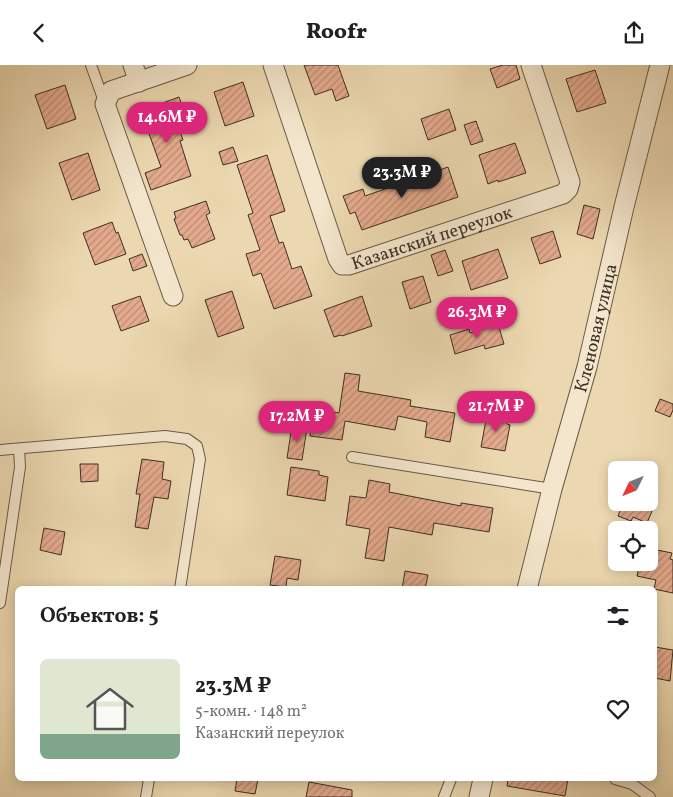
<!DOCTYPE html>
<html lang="ru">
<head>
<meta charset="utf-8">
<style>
  :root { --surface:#fff; --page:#f2f2f2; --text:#202124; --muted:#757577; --accent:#db2777 }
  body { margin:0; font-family:Vollkorn,serif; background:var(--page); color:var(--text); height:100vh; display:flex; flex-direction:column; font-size:19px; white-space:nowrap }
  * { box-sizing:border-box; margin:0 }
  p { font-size:16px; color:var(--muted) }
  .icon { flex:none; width:28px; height:28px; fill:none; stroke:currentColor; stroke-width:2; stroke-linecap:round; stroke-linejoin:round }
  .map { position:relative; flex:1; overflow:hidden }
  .side { position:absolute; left:15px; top:521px; width:642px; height:195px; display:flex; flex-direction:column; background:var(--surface); border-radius:8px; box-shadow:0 2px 12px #0003 }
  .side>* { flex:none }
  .needle { width:32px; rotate:227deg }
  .controls { position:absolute; left:608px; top:396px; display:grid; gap:10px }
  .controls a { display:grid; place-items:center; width:50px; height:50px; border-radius:8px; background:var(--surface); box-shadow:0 2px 12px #0003; font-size:25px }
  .price { position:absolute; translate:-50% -42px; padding:0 11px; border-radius:18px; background:var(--accent); color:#fff; font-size:16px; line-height:32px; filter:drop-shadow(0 1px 2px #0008) }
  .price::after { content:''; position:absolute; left:50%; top:30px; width:15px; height:11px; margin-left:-8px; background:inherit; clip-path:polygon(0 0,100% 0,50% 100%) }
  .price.current { background:#222; color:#fff }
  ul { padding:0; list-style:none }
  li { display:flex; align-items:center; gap:15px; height:125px; padding:0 25px }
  li span { display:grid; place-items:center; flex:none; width:140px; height:100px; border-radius:8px; color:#555 }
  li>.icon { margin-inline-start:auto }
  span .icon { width:60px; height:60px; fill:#fffc; stroke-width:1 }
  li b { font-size:21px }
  h2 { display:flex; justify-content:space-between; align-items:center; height:60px; padding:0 25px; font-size:21px }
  header { display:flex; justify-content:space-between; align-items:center; height:65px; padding:0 25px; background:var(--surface); font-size:22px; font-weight:800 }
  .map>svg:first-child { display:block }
</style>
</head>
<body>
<header><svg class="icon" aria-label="back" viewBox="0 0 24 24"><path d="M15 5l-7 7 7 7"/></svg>Roofr<svg class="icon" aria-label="share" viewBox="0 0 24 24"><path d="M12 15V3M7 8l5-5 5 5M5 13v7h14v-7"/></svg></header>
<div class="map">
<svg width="673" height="732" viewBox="0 0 673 732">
  <defs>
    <pattern id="building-hatch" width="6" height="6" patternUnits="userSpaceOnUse" patternTransform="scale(1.25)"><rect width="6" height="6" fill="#e5aa8d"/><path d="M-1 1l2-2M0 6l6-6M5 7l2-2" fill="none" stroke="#bb8b73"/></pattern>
  </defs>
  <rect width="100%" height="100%" fill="#ecd8b0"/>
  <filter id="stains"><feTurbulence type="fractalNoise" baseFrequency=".004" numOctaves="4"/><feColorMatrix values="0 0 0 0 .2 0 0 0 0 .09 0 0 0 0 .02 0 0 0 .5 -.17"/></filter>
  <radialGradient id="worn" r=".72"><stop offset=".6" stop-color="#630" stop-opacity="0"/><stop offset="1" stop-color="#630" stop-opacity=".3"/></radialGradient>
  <path fill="url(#building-hatch)" stroke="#3c2f24" d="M304,0H338L349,31L336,36L332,24L315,30Z
    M503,0H516L520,14L497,23L490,4Z
    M595,5L606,38L577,47L566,14Z
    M243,17L254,51L225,61L214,27Z
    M65,20L76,54L47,64L35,30Z
    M179,32L186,51L176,55L183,75L180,76L191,111L151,125L145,108L161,102L143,52L159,46L157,40Z
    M449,44L456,65L428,75L421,54Z
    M476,56L483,76L471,80L464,60Z
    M515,78L526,108L498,117V115L488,119L479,90Z
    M233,82L238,96L223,100L219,87Z
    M88,88L100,125L72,135L59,98Z
    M267,90L285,146L270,151L279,178L283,177L292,204L301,201L312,231L274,244L261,208L253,211L246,189L260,185L248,150L253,148L237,100Z
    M448,102L458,132L362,165L355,147L350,149L343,131L363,124L365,131Z
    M206,136L210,148L206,150L215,174L192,183L188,174L184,175L182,170H180L174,154L176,153L174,147Z
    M584,140L600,144L593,174L577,169Z
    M112,157L116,168L118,167L126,189L95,200L83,168Z
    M553,166L561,192L540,199L531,173Z
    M498,184L508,213L471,225L462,196Z
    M445,185L453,206L438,211L431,190Z
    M142,189L147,201L133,206L129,194Z
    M423,211L431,237L410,244L402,217Z
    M232,226L244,263L218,272L205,235Z
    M140,231L149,256L121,266L112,241Z
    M362,231L372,261L342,271L341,270L334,272L324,245Z
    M498,259L504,279L485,284L484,280L455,289L450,270L469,264L470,268Z
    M345,308L360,310L358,326L411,335L410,341L455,348L450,377L425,372L427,357L398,351L395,365L345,356L342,375L310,371L314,344L339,348Z
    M660,334L673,339V345L670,352L655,346Z
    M490,349L508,353L507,359L510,360L505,386L481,382L486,355H489Z
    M292,361L307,363L302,395L287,393Z
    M142,394L164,397L162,414L171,416L168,434L154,432L148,464L135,462L140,429H136Z
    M80,399H98V416L81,417Z
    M291,402L319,406V410L328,412L325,436L287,430Z
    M369,415L390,419L389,427L461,441V438L493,443L489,467L434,458L432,470L389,462L384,496L365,493L370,464L346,460L350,431L366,433Z
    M623,438H631L652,446L647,458L633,452L631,456L618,451Z
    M44,463L65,467L61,490L40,485Z
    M657,485L672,488L670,494L673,495V528L654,524L656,515L637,511L640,498H649V489L656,491Z
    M275,491L301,495L298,515L287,513L286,522L270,520Z
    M405,506L428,510L425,524H402Z
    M655,582L673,585L670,616L655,613Z
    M237,714H258L255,729L235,726Z
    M508,714H568L565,731L507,721Z
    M309,717L352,725V732H306Z"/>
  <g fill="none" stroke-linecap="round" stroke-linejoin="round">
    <g stroke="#685947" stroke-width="12">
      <path id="lane" d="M91,0L105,39
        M0,385L165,371L187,374L197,381L200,394L180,524
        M352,392L552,424
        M0,538L20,402L19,384
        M615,714L632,719L650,732
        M146,732L149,714
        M444,732L451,714"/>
    </g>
    <g stroke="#685947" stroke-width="21">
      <g id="street">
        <path d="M133,0L139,17"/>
        <path id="s1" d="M273,0L338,194L342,200H349L563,129L568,124L570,117L531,0"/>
        <path d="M173,231L105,39L111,26L187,0"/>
        <path id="s2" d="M527,524L552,424L587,302L624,142L660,0"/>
        <path d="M479,732L483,714"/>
      </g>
    </g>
    <use href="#lane" stroke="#f3e6cc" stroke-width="10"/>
    <use href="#street" stroke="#f3e6cc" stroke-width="19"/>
  </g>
  <g text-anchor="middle" stroke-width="4" stroke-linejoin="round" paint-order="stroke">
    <g font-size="18" fill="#3c2f24" stroke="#f3e6cc">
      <text dy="6" stroke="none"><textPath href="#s1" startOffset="306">Казанский переулок</textPath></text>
      <text dy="6" stroke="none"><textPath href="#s2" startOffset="270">Кленовая улица</textPath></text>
    </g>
  </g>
  <rect width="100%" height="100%" filter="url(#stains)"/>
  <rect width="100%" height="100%" fill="url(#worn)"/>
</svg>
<div class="controls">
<a><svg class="needle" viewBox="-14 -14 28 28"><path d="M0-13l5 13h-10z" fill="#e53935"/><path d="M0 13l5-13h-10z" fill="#757577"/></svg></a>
<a><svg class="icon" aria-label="locate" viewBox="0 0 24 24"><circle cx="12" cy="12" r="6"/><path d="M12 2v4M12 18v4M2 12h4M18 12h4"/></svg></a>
</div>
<b class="price" style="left:167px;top:79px">14.6M ₽</b>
<b class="price current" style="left:402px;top:134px">23.3M ₽</b>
<b class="price" style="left:477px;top:274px">26.3M ₽</b>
<b class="price" style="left:496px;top:368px">21.7M ₽</b>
<b class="price" style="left:297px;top:378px">17.2M ₽</b>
<section class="side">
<h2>Объектов: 5<svg class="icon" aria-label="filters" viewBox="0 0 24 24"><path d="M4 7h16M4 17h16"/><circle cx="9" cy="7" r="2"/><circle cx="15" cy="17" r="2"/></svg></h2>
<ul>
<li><span style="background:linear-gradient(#dfe7d0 75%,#7fa58c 0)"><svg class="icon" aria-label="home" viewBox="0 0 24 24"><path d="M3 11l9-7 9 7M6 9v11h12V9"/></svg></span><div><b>23.3M ₽</b><p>5-комн. · 148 m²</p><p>Казанский переулок</p></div><svg class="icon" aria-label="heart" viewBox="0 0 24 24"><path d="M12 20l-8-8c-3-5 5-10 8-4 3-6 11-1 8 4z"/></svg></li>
</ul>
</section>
</div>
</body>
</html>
